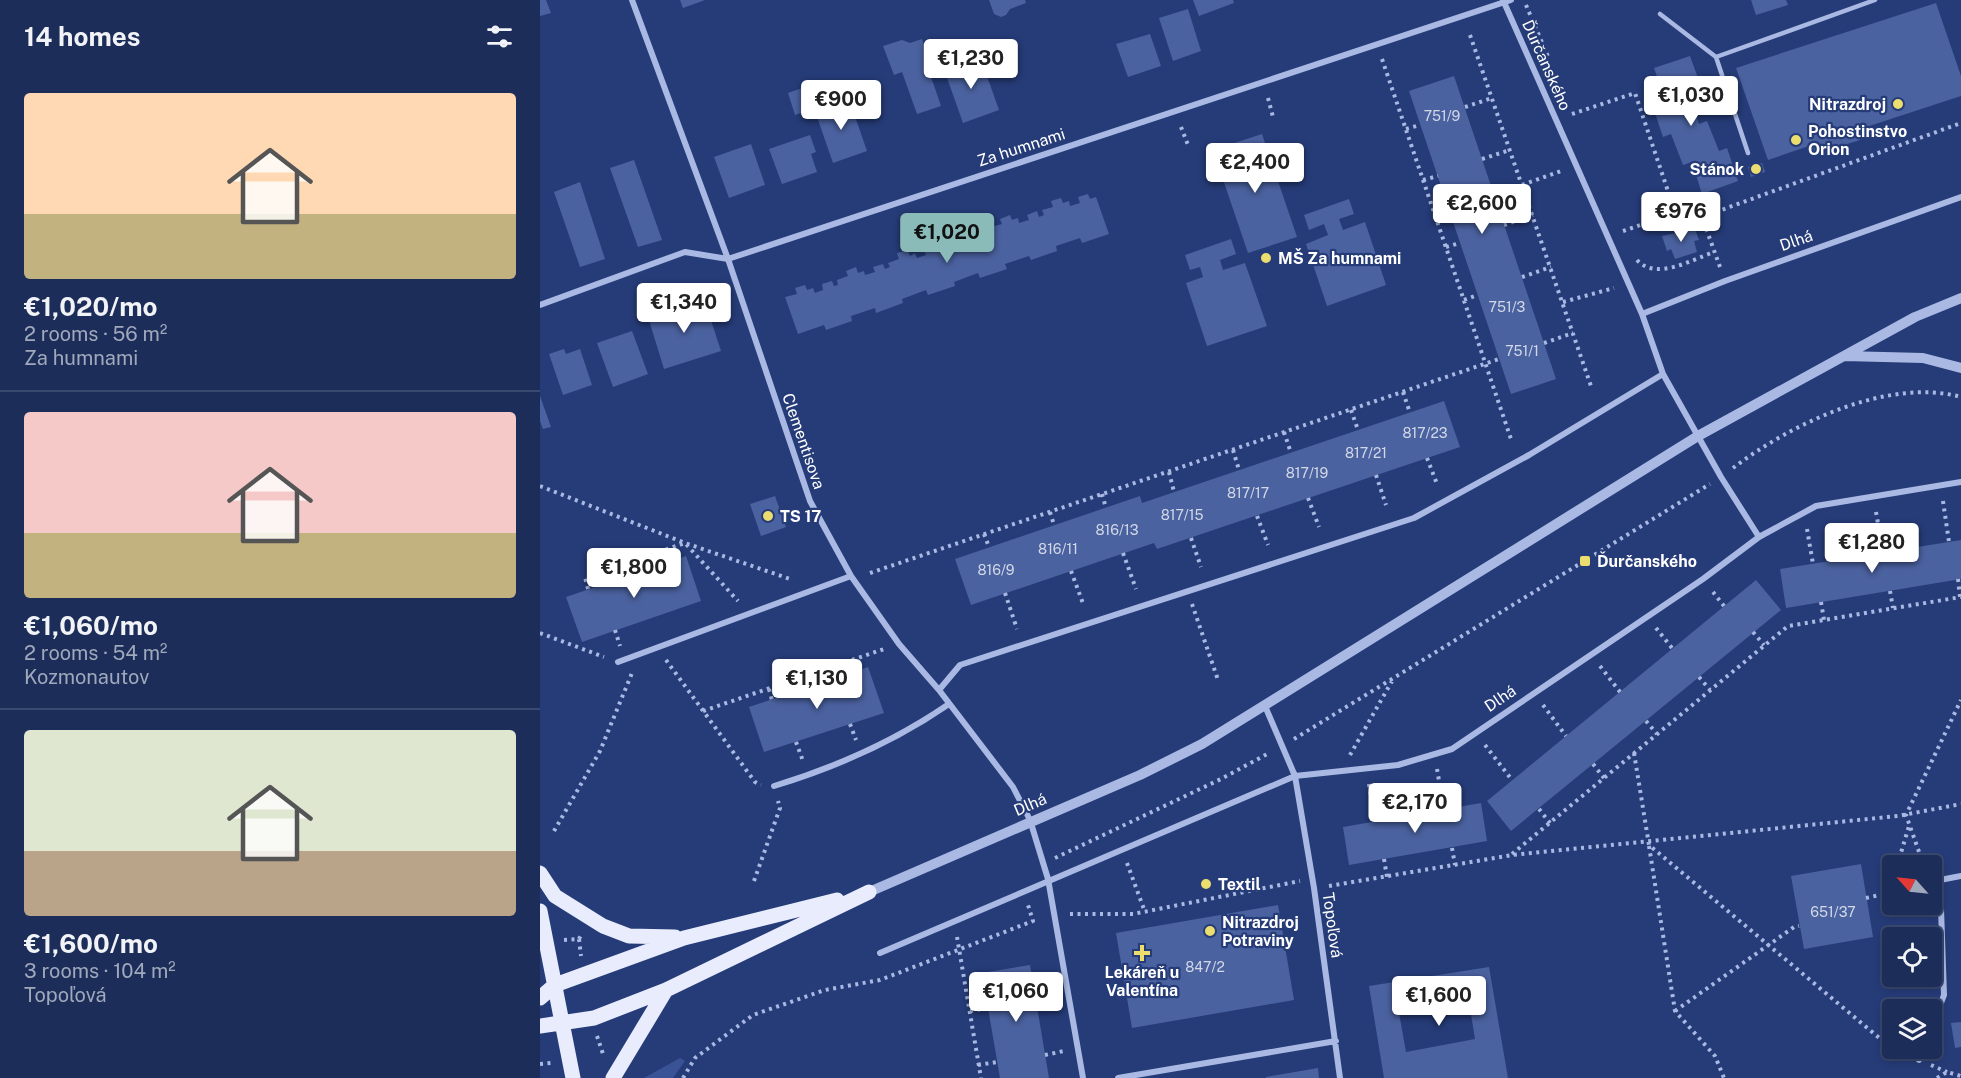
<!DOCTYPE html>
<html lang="en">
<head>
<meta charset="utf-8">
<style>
  :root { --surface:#1c2d5a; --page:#293963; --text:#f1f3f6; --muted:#a0a8bb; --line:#3a4970; --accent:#8bbbb9 }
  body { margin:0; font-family:"Public Sans",sans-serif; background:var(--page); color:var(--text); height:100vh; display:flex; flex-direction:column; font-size:22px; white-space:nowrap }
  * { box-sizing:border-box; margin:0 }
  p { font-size:20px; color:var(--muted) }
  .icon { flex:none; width:33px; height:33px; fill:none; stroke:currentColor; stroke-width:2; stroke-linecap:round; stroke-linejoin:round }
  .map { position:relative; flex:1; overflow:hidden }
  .sheet { display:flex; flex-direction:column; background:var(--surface); width:540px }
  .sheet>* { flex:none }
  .needle { width:39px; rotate:297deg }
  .controls { position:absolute; left:1342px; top:855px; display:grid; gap:12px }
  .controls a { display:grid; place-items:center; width:60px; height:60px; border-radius:6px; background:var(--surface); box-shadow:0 3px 9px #0003,0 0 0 2px var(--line); font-size:30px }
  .price { position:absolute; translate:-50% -51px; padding:0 14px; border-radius:6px; background:#fff; color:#222; font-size:20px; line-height:39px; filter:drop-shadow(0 2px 3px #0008) }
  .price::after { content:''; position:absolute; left:50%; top:36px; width:18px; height:14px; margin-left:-9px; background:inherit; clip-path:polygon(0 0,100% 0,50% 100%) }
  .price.selected { background:var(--accent); color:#111 }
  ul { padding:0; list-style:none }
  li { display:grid; align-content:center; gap:12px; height:318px; padding:0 24px }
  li+li { border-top:2px solid var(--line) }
  li span { display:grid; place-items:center; height:186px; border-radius:6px; color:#555 }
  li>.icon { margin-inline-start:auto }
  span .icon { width:108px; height:108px; fill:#fffc; stroke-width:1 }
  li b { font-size:26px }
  h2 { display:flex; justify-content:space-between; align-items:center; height:72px; padding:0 24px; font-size:26px }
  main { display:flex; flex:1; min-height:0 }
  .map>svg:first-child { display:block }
</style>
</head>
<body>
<main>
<section class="sheet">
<h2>14 homes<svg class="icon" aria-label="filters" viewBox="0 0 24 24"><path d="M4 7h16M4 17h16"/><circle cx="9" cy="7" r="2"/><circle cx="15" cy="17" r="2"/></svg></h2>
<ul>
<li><span style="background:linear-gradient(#ffd9b3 65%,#c2b280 0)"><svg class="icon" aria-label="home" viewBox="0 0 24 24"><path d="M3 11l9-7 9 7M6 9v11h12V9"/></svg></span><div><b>€1,020/mo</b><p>2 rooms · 56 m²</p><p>Za humnami</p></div></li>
<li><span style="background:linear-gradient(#f6c9c9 65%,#c2b280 0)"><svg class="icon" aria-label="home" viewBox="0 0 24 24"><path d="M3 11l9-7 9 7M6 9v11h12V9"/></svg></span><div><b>€1,060/mo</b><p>2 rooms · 54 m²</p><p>Kozmonautov</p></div></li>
<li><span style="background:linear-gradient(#dfe7d0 65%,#b9a48a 0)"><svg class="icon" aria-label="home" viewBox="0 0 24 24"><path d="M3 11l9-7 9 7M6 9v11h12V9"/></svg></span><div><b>€1,600/mo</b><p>3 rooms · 104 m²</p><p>Topoľová</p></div></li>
</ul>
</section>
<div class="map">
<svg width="1421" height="1078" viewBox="0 0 1421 1078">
  <rect width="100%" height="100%" fill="#263c78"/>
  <path fill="#3a5396" d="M140,1058L145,1061L133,1078H104Z"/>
  <path fill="#4b62a0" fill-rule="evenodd" d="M0,0H6L11,13L0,16Z
    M140,0H165L143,8Z
    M449,0H485L486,3L470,9L466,15L461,17L454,14Z
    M653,0H693L694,3L659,16Z
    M1211,0H1246L1248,5L1216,15Z
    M1396,3L1421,76V96L1317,130L1320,140L1275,154L1272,145L1228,160L1196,68Z
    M648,9L661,51L633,61L619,18Z
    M610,34L621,66L588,77L576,44Z
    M382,39L393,70L389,71L401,106L377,114L362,72L354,75L343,46L362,40L370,43Z
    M1150,56L1162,89L1148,93L1159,124L1167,121L1179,151L1187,148L1198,181L1162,194L1152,162L1143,165L1131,134L1123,137L1112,104L1125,99L1114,68Z
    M421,57L425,68L442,62L459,110L423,123L406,75L408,74L404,63Z
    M914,76L1016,379L971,394L869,91Z
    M262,88L270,110L255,115L248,93Z
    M309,99L327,151L293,163L275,111Z
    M722,134L757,237L708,253L673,150Z
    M270,135L276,152L271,154L277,172L242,184L229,149Z
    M211,144L225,185L189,198L174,157Z
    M94,160L122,240L98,247L70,168Z
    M1222,163L1225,172L1211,177L1208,167Z
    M40,182L65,259L40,267L14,192Z
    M548,194L550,199L556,197L569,234L542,243L540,238L516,246L517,251L491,260L489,256L465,264L467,269L440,278L438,273L414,282L415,286L388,295L386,290L362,299L363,303L336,313L335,308L311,316L312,321L286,330L284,325L258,334L245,297L257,294L255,288L265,285L267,290L273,288L275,293L283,290L282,284L292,281L294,286L298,285L297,280L308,276L306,271L316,267L318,273L324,271L325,275L335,272L333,267L343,264L345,269L350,267L348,263L359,259L357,253L368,250L370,256L375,253L377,258L386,255L384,250L394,246L396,252L401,250L399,245L411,241L409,236L419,233L421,238L427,236L428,240L437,237L436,232L446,229L448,234L452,232L451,227L462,224L460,219L470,215L472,220L478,218L479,223L489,220L487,215L497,211L499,217L504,215L502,210L513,207L511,201L521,198L523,203L529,201L530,206L540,203L538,197Z
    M809,199L814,214L799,219L803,230L825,222L846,285L787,306L766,244L788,235L784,224L769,230L764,215Z
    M1155,229L1159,240L1154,241L1157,252L1135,259L1131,249L1127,251L1122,236Z
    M691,239L696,254L680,260L683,270L705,263L727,326L667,346L646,283L663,277L660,267L650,270L645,255Z
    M164,299L181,351L124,369L108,317Z
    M92,331L108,374L73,387L57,343Z
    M24,349L26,354L40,349L52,385L23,395L9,354Z
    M0,396L11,427L3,429L0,421Z
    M904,401L920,447L617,549L614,543L431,605L415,559L600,496L602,503Z
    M235,496L246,527L221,536L210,504Z
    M1421,540V579L1246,608L1240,569Z
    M146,556L161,601L42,642L26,597Z
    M1216,580L1241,610L971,831L947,801Z
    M328,667L344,713L224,752L209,707Z
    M941,803L947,841L809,865L803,827Z
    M1321,864L1333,937L1264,949L1251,876Z
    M738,905L754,1000L592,1028L576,933Z
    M490,965L509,1078H460L442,973Z
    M949,967L968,1078H844L829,986ZM928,996L935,1039L866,1052L858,1007Z
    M1421,1022V1047L1415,1048L1411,1023Z
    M778,1068L779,1078H726V1077Z"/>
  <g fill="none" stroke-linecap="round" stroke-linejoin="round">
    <path stroke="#a9b9e3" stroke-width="4" stroke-dasharray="3 4.5" stroke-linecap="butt" d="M986,5L1009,59
      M930,35L1052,389
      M842,59L971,439
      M728,98L733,117
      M925,107L952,98
      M1032,114L1095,93L1139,224L1162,217
      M641,127L648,145
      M866,129L880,125
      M942,159L970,150
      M883,180L898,176
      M982,185L1024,170
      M964,225L993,215
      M1083,231L1135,213
      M906,247L920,243
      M1097,260C1116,281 1151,260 1174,252
      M1180,267L1162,217L1421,123
      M982,277L1011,267
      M924,300L938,295
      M1023,302L1074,288
      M1004,343L1033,333
      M863,392L870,413
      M811,410L818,430
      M744,432L751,453
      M693,450L699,470
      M887,458L897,484
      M1193,468C1251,424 1348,377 1421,397
      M629,472L634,492
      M836,475L846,505
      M0,486L145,543L253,580
      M562,494L566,508
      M768,498L779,527
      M1403,501L1409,542
      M510,512L514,525
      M1336,512L1343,552
      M717,516L728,545
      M1267,529L1273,564
      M444,534L449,547
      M651,538L661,567
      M583,553L596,589
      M98,559L102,571
      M531,571L544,606
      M330,573L959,359
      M1418,579L1420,597
      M48,589L45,577L145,543L198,601
      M1350,591L1353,608
      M1173,592L1184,606
      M465,593L477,629
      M1281,602L1284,620
      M652,604L678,680
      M1116,628L1132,648
      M75,630L80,646
      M1213,632L1224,645
      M0,633L64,657
      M126,660L215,782L221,785
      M1060,666L1080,692
      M281,671L285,682
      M1159,677L1170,690
      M229,689L232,700
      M1003,705L1026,736
      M163,711L344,649
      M1106,721L1117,734
      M310,724L316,740
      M754,739L1170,484
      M256,742L263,761
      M945,745L972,780
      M1094,753L1109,845L1356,1052L1364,1055
      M810,755L852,681
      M1053,764L1064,778
      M897,769L904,810
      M829,784L835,821
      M999,809L1010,823
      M14,831L60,751L92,673
      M1109,846L1135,1011L1175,1056L1184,1078
      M912,848L915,865
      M972,854L1248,626L1421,597
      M515,858L681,779L729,753
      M844,859L847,877
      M587,863L605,912
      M1357,866L1369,826
      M1384,866L1366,815L1421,700
      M214,881L240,808L238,801
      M789,886L972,855L1358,816L1421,804
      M1350,892L1353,881
      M1326,898L1353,892
      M530,914H593L760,881
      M417,937L441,1078
      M39,939L41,956
      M24,940L39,939L41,935
      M495,1000L515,996
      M430,1011L448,1008
      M1135,1011L1254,927L1259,926
      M57,1036L63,1054
      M505,1055L524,1051
      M0,1064L11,1063
      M438,1065L457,1062
      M1391,1065L1407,1072
      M143,1078L155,1058L213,1015L285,990L340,980L493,921L488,905
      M1397,1078L1407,1072L1421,1076"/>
    <path stroke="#a9b9e3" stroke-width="4.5" d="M1120,14L1176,57
      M1208,153L1176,57L1335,0"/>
    <path stroke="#a9b9e3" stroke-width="6" d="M92,0L188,259L270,501L311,576L359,644L399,690L473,787L490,820L508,879L543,1078
      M0,305L145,252L188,259L971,0
      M1102,314L1185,281L1421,197
      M1219,537L1276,506L1421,482
      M78,662L311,576
      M399,690L420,665L874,518L989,455L1123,374
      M725,706L755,776L858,765L912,749L1163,579L1219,537L1181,477L1123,374L1102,314L963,0
      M234,786C297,767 355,741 409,704
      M340,953L755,776L774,888L800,1078
      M1392,1026L1404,995L1400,880L1421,876
      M1379,1060L1383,1048
      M578,1078L796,1041"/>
    <path stroke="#a9b9e3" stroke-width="10" d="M1304,356L1383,358L1421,368
      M329,892L600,775L662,744L1158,436L1375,317L1421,298"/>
    <path stroke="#e8ecfc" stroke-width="15" d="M0,873L15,896L63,926L89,936L135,937
      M0,911L33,1078
      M0,998L15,985L144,938L297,900
      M0,1026L54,1018L126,990L329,892
      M73,1078L126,990"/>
  </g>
  <g fill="#ebdd6e" stroke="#263c78" stroke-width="2">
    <circle cx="1358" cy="104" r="6"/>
    <circle cx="1256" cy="140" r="6"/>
    <circle cx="1216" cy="169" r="6"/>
    <circle cx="726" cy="258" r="6"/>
    <circle cx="228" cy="516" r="6"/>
    <rect x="1039" y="555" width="12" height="12" rx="3"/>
    <circle cx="666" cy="884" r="6"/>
    <circle cx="670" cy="931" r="6"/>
    <path d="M599 944h6v6h6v6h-6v6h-6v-6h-6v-6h6z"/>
  </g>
  <g text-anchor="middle" stroke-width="4.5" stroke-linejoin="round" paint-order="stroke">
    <g font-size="14" fill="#d2d8e7">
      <text x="902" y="121">751/9</text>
      <text x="967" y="312">751/3</text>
      <text x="982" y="356">751/1</text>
      <text x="885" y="438">817/23</text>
      <text x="826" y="458">817/21</text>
      <text x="767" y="478">817/19</text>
      <text x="708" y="498">817/17</text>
      <text x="642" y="520">817/15</text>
      <text x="577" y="535">816/13</text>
      <text x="518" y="554">816/11</text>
      <text x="456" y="575">816/9</text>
      <text x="1293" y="917">651/37</text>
      <text x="665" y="972">847/2</text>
    </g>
    <g font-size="16" fill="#fff" stroke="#263c78">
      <text transform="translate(1007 65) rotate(66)" y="6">Ďurčanského</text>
      <text transform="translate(481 147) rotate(-18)" y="6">Za humnami</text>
      <text transform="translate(1256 240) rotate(-19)" y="6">Dlhá</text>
      <text transform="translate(264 441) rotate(71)" y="6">Clementisova</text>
      <text transform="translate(960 698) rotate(-34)" y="6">Dlhá</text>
      <text transform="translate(490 804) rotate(-23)" y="6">Dlhá</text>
      <text transform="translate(793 925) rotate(82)" y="6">Topoľová</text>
    </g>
    <g font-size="16" font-weight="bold" fill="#fff" stroke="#263c78" text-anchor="start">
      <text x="1346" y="110" text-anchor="end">Nitrazdroj</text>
      <text x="1268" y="137">Pohostinstvo<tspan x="1268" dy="18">Orion</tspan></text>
      <text x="1204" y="175" text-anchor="end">Stánok</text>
      <text x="738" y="264">MŠ Za humnami</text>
      <text x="240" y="522">TS 17</text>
      <text x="1057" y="567">Ďurčanského</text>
      <text x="678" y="890">Textil</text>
      <text x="682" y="928">Nitrazdroj<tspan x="682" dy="18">Potraviny</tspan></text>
      <text x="602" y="978" text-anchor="middle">Lekáreň u<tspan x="602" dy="18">Valentína</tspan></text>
    </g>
  </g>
</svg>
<div class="controls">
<a><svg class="needle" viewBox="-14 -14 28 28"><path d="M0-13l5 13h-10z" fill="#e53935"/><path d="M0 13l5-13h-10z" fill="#a0a8bb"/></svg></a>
<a><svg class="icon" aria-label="locate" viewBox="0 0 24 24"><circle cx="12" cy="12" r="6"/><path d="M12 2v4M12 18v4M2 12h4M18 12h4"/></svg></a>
<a><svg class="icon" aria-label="layers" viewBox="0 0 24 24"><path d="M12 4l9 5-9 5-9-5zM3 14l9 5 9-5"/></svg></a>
</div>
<b class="price" style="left:431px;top:90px">€1,230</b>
<b class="price" style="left:1151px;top:127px">€1,030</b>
<b class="price" style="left:301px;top:131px">€900</b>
<b class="price" style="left:715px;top:194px">€2,400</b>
<b class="price" style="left:942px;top:235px">€2,600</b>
<b class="price" style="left:1141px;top:243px">€976</b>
<b class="price selected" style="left:407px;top:264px">€1,020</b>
<b class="price" style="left:144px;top:334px">€1,340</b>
<b class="price" style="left:1332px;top:574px">€1,280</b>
<b class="price" style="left:94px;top:599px">€1,800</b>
<b class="price" style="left:277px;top:710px">€1,130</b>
<b class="price" style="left:875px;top:834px">€2,170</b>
<b class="price" style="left:476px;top:1023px">€1,060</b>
<b class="price" style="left:899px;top:1027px">€1,600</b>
</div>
</main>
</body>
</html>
